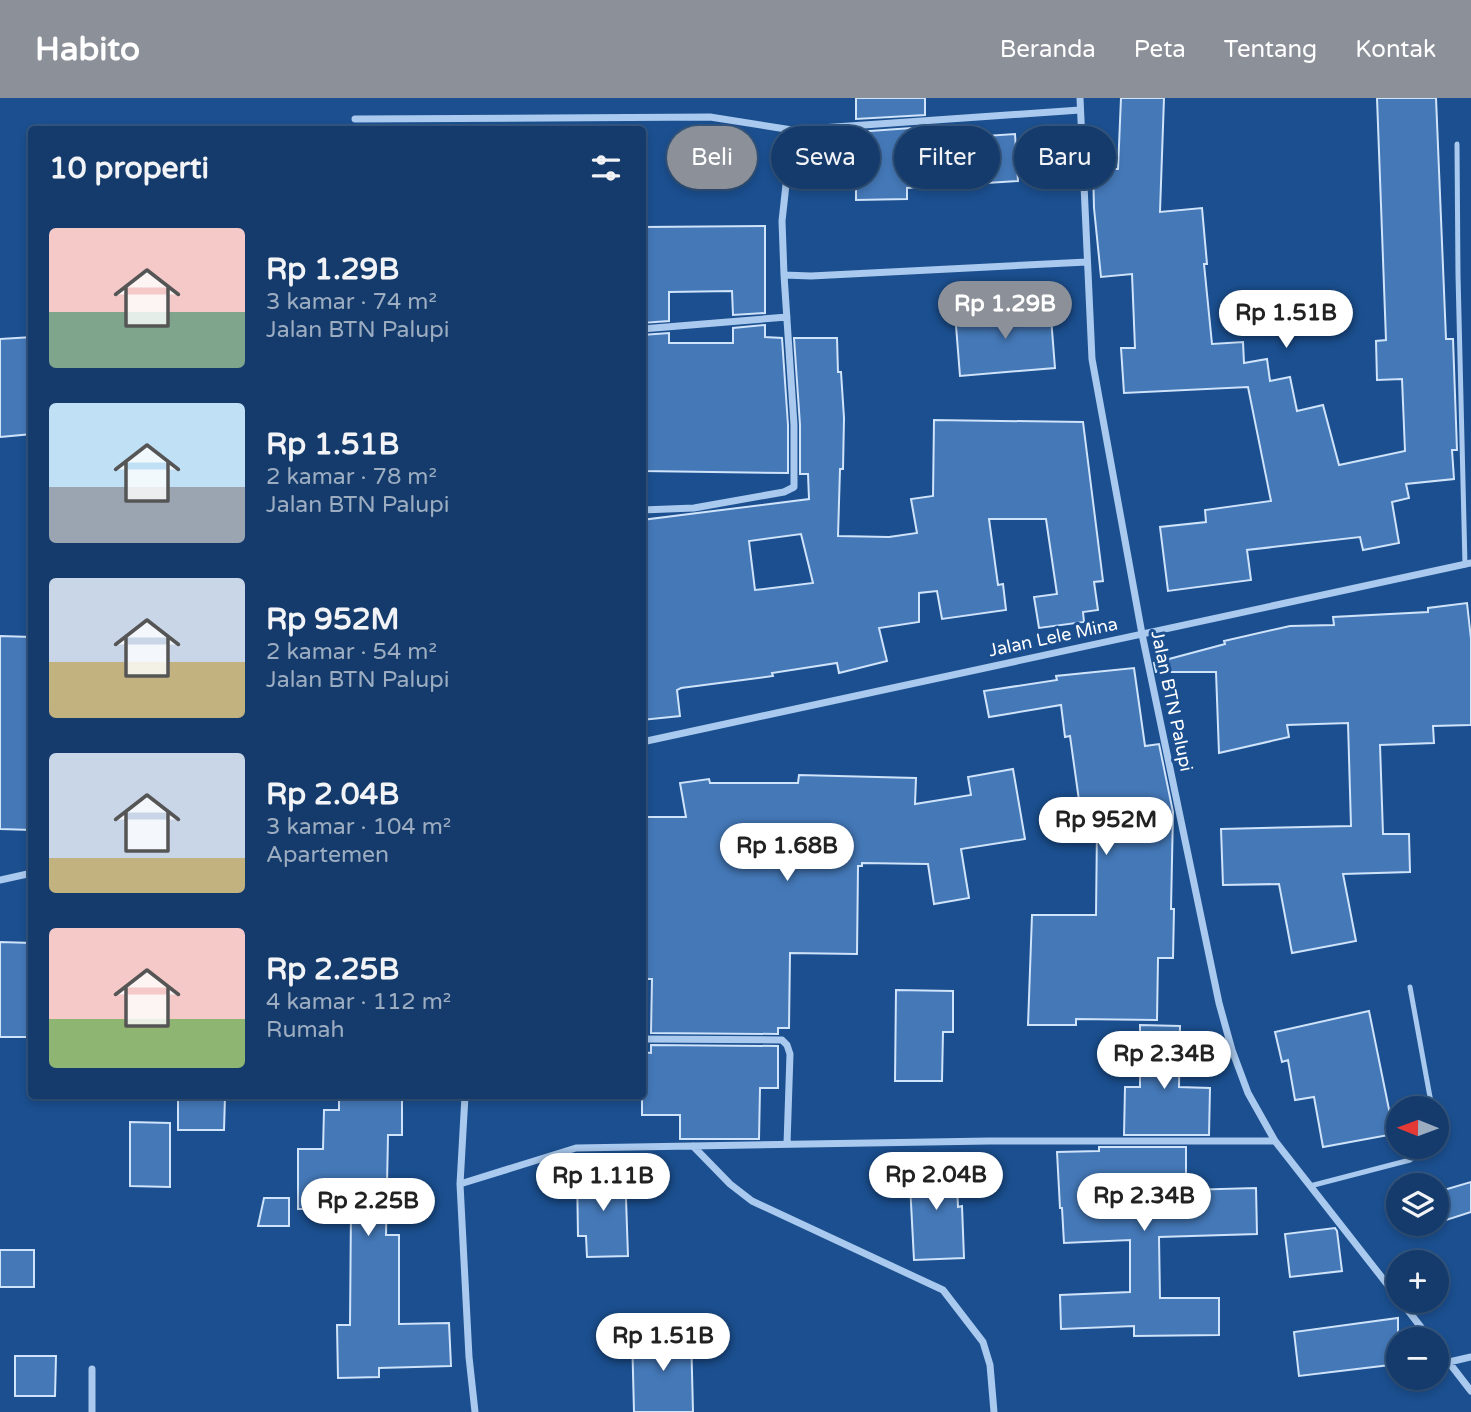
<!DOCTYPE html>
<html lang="id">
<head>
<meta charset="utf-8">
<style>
  :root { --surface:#143b6b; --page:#214673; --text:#f1f3f6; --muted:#9dadc1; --line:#33557e; --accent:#8c9099 }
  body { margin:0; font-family:"Varela Round",sans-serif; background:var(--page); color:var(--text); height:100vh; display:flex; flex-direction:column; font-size:26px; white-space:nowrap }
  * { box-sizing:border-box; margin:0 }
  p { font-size:23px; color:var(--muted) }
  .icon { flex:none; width:38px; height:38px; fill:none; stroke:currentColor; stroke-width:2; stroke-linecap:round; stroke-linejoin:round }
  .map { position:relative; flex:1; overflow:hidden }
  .side { position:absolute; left:28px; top:28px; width:618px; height:973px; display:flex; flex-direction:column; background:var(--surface); border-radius:7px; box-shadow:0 4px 10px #0003,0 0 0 2px var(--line) }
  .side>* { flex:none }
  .guide { position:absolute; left:667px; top:28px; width:665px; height:63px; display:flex; gap:14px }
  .needle { width:46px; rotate:271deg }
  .fabs { position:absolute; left:1386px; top:998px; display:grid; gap:14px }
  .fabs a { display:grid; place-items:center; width:63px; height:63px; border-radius:50%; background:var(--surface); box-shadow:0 4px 10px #0003,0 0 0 2px var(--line); font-size:35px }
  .price { position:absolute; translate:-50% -60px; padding:0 16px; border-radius:24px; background:#fff; color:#222; font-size:23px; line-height:46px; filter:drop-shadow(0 2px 4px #0008) }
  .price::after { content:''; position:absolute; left:50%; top:42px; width:21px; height:16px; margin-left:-10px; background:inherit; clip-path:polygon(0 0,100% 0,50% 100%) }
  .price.current { background:var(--accent); color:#fff }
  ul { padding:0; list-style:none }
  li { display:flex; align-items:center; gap:21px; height:175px; padding:0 21px }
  li span { display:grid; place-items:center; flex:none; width:196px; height:140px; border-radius:7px; color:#555 }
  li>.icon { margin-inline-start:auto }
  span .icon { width:84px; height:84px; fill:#fffc; stroke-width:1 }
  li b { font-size:30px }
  h2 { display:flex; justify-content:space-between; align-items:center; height:84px; padding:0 21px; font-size:30px }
  .pill { padding:0 24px; border-radius:32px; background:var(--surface); box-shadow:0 4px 10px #0003,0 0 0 2px var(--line); font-size:24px; line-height:63px }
  .pill.current { background:var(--accent); color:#fff }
  header { display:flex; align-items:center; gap:42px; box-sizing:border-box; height:98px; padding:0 35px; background:var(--accent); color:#fff }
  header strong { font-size:33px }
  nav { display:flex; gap:38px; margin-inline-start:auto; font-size:24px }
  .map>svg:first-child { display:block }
</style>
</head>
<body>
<header>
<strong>Habito</strong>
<nav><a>Beranda</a><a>Peta</a><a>Tentang</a><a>Kontak</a></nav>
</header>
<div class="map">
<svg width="1471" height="1314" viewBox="0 0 1471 1314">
  <rect width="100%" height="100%" fill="#1b4f8f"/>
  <path fill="#4478b7" stroke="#cfe3fa" stroke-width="2" fill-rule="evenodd" d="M856,0H925V17L856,21Z
    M1121,0H1164L1160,114L1202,110L1207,166H1204L1212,246L1243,244L1244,265L1267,261L1270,283L1290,279L1297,313L1323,307L1339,367L1405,353L1402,281L1377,282L1376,243L1386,242L1377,0H1436L1446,241H1453L1457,352H1452L1454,381L1406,386L1409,400L1392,404L1399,445L1363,452L1360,439L1247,452L1251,482L1168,493L1160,429L1206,424L1205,412L1271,403L1248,289L1124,295L1121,250H1135L1132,176L1101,179L1094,110L1093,71H1118Z
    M925,29V42L1015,36L1018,83L907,90V101L856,102V34Z
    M765,128V215L733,217L732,193L669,194V223L642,225V129Z
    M1050,207L1055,270L960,278L955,215Z
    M765,227V239L782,240L788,327V375L642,373V237L669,235V245H733V230Z
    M32,239V336L0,339V241Z
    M794,240H837L838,274H841L844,320L843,371H840L838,438L889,439L917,435L911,401L933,398L934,322L1083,324L1103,483L1094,484L1098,512L1083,514L1084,524L1039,530L1034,499L1057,496L1046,421H989L998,487L1003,486L1006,512L942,521L937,493L919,495V524L879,530L887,563L839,575L837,565L772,575L773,578L681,590L677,592L680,618L642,622V422L809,401L808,376H800V327ZM801,436L813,485L755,492L749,443Z
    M1467,505L1471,541V627L1433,628L1434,645L1380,647L1383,736H1409L1410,774L1343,776L1356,843L1292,855L1279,786L1223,787L1221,731L1351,728L1348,625L1287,627L1289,639L1219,655L1216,574H1156L1154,565L1225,546L1224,543L1290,528L1334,527L1333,519L1428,514V510Z
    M0,538L32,539V732L0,731Z
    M1134,570L1145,648L1159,646L1173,714L1171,811H1174L1173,860H1158L1157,922L1076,921V927H1028L1032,817H1096L1097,729L1083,731L1070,638L1065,639L1061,607L989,619L984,593L1057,582L1056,578Z
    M1013,671L1025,741L961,751L969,800L934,806L928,766L862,765V768H858L857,856L790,855L789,930H778V936L651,935L652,881H642V719H686L680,685L709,681L710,685H798L799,677L916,680L915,706L971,697L968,679Z
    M0,844L32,845V896H27V939H0Z
    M896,892L953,893V934H943L942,983H895Z
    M1369,913L1394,1036L1323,1049L1314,999L1295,1002L1288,962L1282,964L1275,934Z
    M1140,927L1180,928L1179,989L1210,990L1209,1037H1124L1125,989H1140Z
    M651,947L778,948V990H760L759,1041H680V1017H642V954L651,955Z
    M178,998H225L224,1032H178Z
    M339,998H402V1037H388L386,1137H399V1226L449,1225L451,1268L379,1270V1279L338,1280L337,1227H350L351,1111H298V1051H323L324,1012H339Z
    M130,1024L170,1025V1089L130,1088Z
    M1099,1049H1186V1092L1256,1090L1257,1136L1159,1139L1160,1200H1219V1237L1134,1238V1228L1061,1231L1060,1197L1130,1194V1142L1064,1145L1062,1110H1060L1057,1054L1099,1053Z
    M956,1065L958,1109L962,1108L964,1160L914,1162L909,1067Z
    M625,1072L628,1158L587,1159L586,1138H578L577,1074Z
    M1471,1084V1114L1437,1125V1094Z
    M264,1100H289V1128H258Z
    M1335,1130L1337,1133L1342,1173L1290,1179L1285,1136Z
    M0,1152H34V1189H0Z
    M1398,1220V1266L1299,1278L1294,1234Z
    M691,1235L693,1314H634L632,1236Z
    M15,1258H56L55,1298H15Z"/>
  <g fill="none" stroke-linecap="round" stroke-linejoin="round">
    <path stroke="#a9c9ee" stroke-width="5" d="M1457,46L1458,177L1465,467
      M1410,889L1432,1010
      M1310,1088L1410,1062L1427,1048"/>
    <path stroke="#a9c9ee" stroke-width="7" d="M1080,0L1092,261L1142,536L1219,905L1232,952L1248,995L1275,1043L1398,1200
      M355,21L710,19L792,32L1080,12
      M792,32L782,123L784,177L811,178L1087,164
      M642,231L787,219
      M642,412L694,410L784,394L794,389V327L784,177
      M642,644L1471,465
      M0,782L32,775
      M642,941L782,942L787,947L790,956L787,1046
      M465,998L460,1086L469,1259L475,1314
      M693,1048L730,1086L752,1103L943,1192L983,1244L990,1267L994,1314
      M460,1086L576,1050L989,1043H1275
      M1400,1202L1430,1241
      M1437,1249L1471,1293
      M1449,1264L1471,1259
      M92,1271V1314"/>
  </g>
  <g text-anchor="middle" stroke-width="6" stroke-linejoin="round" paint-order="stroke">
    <g font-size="18" fill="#fff" stroke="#1b4f8f">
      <text transform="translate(1053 539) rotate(-12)" y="6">Jalan Lele Mina</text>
      <text transform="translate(1172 603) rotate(78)" y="6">Jalan BTN Palupi</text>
    </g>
  </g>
</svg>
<div class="fabs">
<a><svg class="needle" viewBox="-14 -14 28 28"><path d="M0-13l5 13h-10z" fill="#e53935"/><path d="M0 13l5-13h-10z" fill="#9dadc1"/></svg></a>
<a><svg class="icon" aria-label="layers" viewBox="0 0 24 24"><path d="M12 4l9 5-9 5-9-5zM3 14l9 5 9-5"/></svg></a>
<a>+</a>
<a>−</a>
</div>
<b class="price current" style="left:1005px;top:243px">Rp 1.29B</b>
<b class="price" style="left:1286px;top:252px">Rp 1.51B</b>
<b class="price" style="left:1106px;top:759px">Rp 952M</b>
<b class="price" style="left:787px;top:785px">Rp 1.68B</b>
<b class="price" style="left:1164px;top:993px">Rp 2.34B</b>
<b class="price" style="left:936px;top:1114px">Rp 2.04B</b>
<b class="price" style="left:603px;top:1115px">Rp 1.11B</b>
<b class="price" style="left:1144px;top:1135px">Rp 2.34B</b>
<b class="price" style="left:368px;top:1140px">Rp 2.25B</b>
<b class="price" style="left:663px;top:1275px">Rp 1.51B</b>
<div class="guide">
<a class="pill current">Beli</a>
<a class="pill">Sewa</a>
<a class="pill">Filter</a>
<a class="pill">Baru</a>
</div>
<section class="side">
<h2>10 properti<svg class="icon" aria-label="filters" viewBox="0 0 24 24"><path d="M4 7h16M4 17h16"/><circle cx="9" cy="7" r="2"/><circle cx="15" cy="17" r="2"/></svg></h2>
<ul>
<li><span style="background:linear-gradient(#f6c9c9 60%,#7fa58c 0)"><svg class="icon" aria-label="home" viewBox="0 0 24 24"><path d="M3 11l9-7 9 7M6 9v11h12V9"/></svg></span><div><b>Rp 1.29B</b><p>3 kamar · 74 m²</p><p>Jalan BTN Palupi</p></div></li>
<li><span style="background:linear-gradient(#bfe0f5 60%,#9aa5b1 0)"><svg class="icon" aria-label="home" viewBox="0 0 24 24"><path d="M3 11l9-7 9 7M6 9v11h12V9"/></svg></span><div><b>Rp 1.51B</b><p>2 kamar · 78 m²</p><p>Jalan BTN Palupi</p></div></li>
<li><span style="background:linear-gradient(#c9d6e8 60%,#c2b280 0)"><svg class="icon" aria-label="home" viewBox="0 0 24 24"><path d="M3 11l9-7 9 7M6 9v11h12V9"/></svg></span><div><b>Rp 952M</b><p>2 kamar · 54 m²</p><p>Jalan BTN Palupi</p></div></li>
<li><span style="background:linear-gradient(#c9d6e8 75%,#c2b280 0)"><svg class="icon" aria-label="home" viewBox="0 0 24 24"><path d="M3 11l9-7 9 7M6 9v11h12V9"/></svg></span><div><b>Rp 2.04B</b><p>3 kamar · 104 m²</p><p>Apartemen</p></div></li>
<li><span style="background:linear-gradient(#f6c9c9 65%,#8fb573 0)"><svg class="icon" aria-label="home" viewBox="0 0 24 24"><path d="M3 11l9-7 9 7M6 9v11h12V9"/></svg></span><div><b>Rp 2.25B</b><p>4 kamar · 112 m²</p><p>Rumah</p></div></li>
</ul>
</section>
</div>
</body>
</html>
